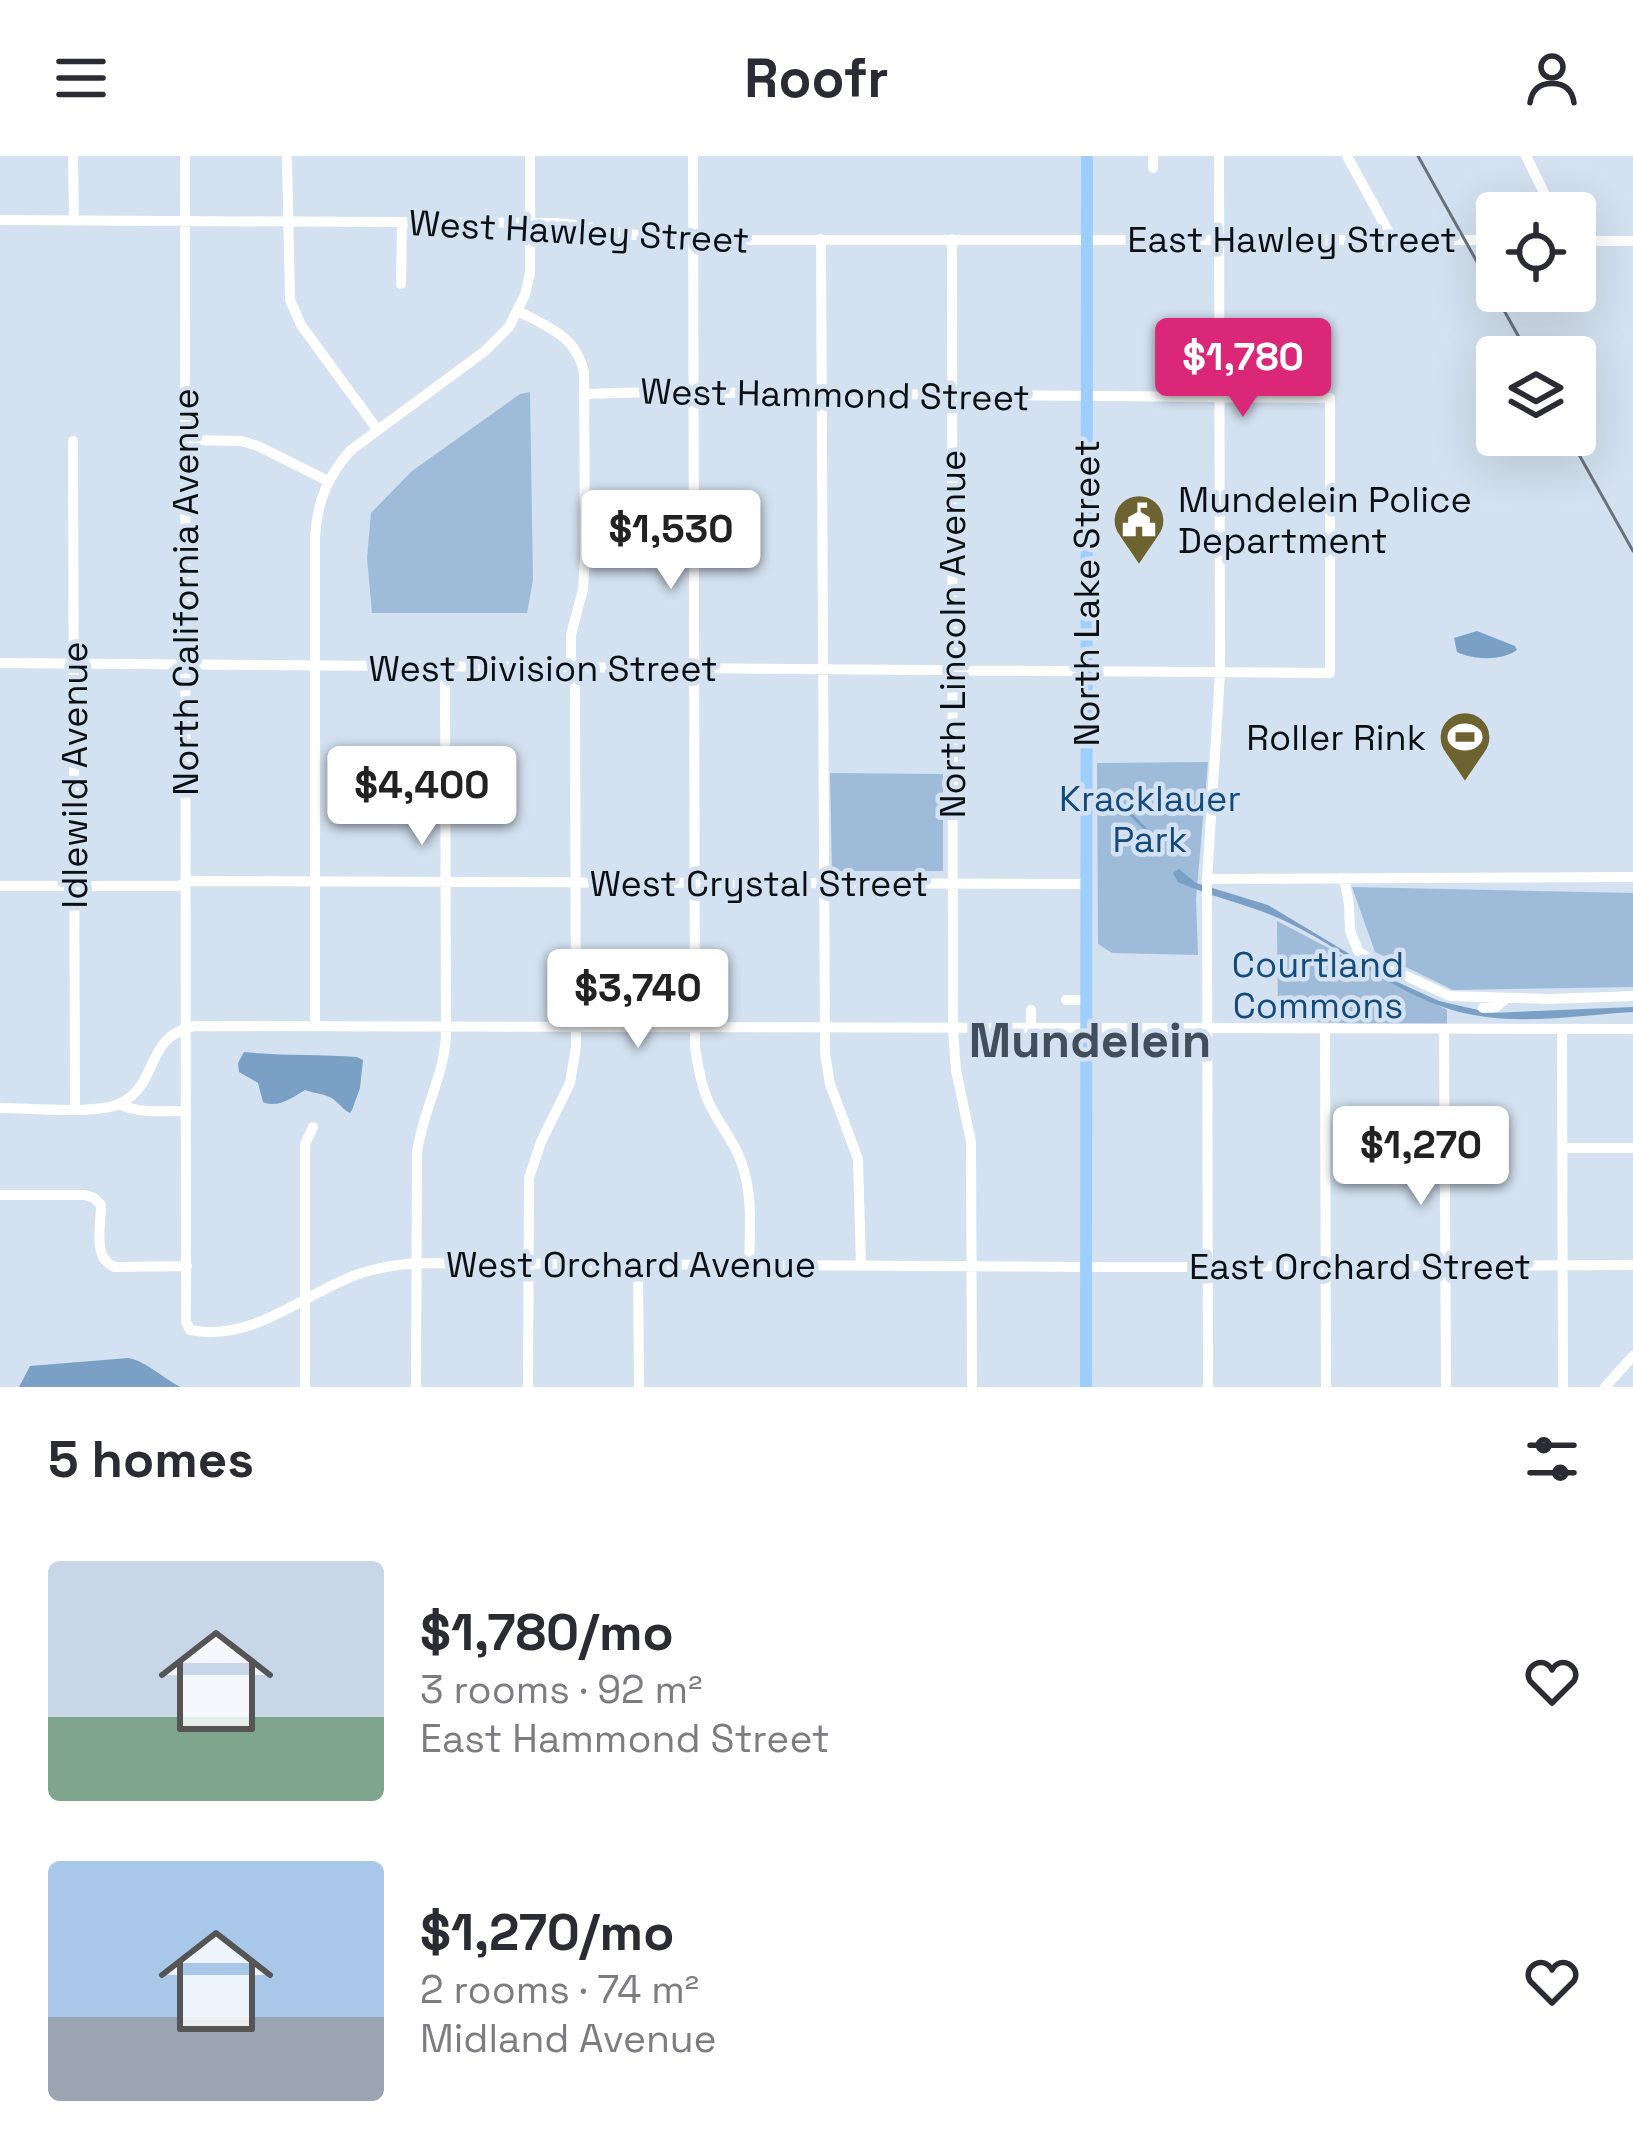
<!DOCTYPE html>
<html lang="en">
<head>
<meta charset="utf-8">
<style>
  :root { --surface:#fff; --page:#f2f2f3; --text:#2b2b33; --muted:#7c7c81; --accent:#db2777 }
  body { margin:0; font-family:"Space Grotesk",sans-serif; background:var(--page); color:var(--text); height:100vh; display:flex; flex-direction:column; font-size:45px; white-space:nowrap }
  * { box-sizing:border-box; margin:0 }
  p { font-size:39px; color:var(--muted) }
  .icon { flex:none; width:66px; height:66px; fill:none; stroke:currentColor; stroke-width:2; stroke-linecap:round; stroke-linejoin:round }
  .map { position:relative; height:1231px; overflow:hidden }
  .sheet { display:flex; flex-direction:column; background:var(--surface); flex:1 }
  .sheet>* { flex:none }
  .buttons { position:absolute; left:1476px; top:36px; display:grid; gap:24px }
  .buttons a { display:grid; place-items:center; width:120px; height:120px; border-radius:12px; background:var(--surface); box-shadow:0 12px 48px #0002; font-size:60px }
  .price { position:absolute; translate:-50% -102px; padding:0 27px; border-radius:12px; background:#fff; color:#222; font-size:39px; line-height:78px; filter:drop-shadow(0 3px 6px #0008) }
  .price::after { content:''; position:absolute; left:50%; top:72px; width:36px; height:27px; margin-left:-18px; background:inherit; clip-path:polygon(0 0,100% 0,50% 100%) }
  .price.selected { background:var(--accent); color:#fff }
  ul { padding:0; list-style:none }
  li { display:flex; align-items:center; gap:36px; height:300px; padding:0 48px }
  li span { display:grid; place-items:center; flex:none; width:336px; height:240px; border-radius:12px; color:#555 }
  li>.icon { margin-inline-start:auto }
  span .icon { width:144px; height:144px; fill:#fffc; stroke-width:1 }
  li b { font-size:51px }
  h2 { display:flex; justify-content:space-between; align-items:center; height:144px; padding:0 48px; font-size:51px }
  header { display:flex; justify-content:space-between; align-items:center; height:156px; padding:0 48px; background:var(--surface); font-size:54px; font-weight:700 }
  .map>svg:first-child { display:block }
</style>
</head>
<body>
<header><svg class="icon" aria-label="menu" viewBox="0 0 24 24"><path d="M4 6h16M4 12h16M4 18h16"/></svg>Roofr<svg class="icon" aria-label="person" viewBox="0 0 24 24"><circle cx="12" cy="8" r="4"/><path d="M4 21q1-7 8-7t8 7"/></svg></header>
<div class="map">
<svg width="1633" height="1231" viewBox="0 0 1633 1231">
  <rect width="100%" height="100%" fill="#d3e1f0"/>
  <path fill="#9ebcda" d="M530,236L533,424L527,457H372L367,402L371,357L412,315L520,238Z
    M1208,606L1196,743L1198,799L1112,797L1098,788L1097,607Z
    M830,617L943,618V715H832Z
    M1352,731L1633,737V831L1453,834L1375,796Z
    M1277,765L1447,854V873L1278,864Z"/>
  <path fill="#7ba0c5" d="M1477,475L1515,490L1517,494C1502,505 1473,504 1457,496L1454,482Z
    M1179,713L1196,727L1268,749L1393,824L1439,845L1491,857L1633,851V856C1585,859 1534,867 1486,861C1410,852 1355,799 1289,767C1253,749 1213,742 1178,726L1173,717Z
    M244,896C282,900 319,898 357,901L363,904L360,932L352,954L350,957C343,954 340,948 333,943C324,937 315,938 305,934C293,941 278,953 263,946L258,927L239,916L238,907Z
    M128,1202C147,1205 163,1223 181,1231H19L30,1210Z"/>
  <g fill="none" stroke-linecap="round" stroke-linejoin="round">
    <path stroke="#7ba0c5" stroke-width="3" d="M1122,650L1154,681L1163,695"/>
    <path stroke="#fff" stroke-width="10" d="M73,0L74,65
      M185,0L186,1166L190,1174C251,1186 298,1142 351,1121C372,1112 394,1109 416,1107L1087,1111L1633,1109
      M287,0L290,144L301,169L377,273
      M693,0L695,891C698,910 701,929 709,947C718,967 733,983 741,1005C753,1038 750,1074 749,1108
      M1153,0V12
      M1347,0L1393,84
      M1526,0L1554,57
      M0,64L556,67C599,70 639,83 682,84H1497
      M821,83L825,897L830,928L858,1003L861,1109
      M952,83L953,873L956,914L971,986L972,1231
      M1575,85H1633
      M401,128L402,66
      M518,155C548,171 576,180 584,216L585,402L583,433L571,479V501L575,521L576,891L570,927L541,986L529,1022L528,1231
      M185,284L241,285L258,290L328,325
      M73,285L75,952
      M0,507L1330,517V242L653,236L584,238
      M1344,722L1349,748L1350,774L1358,795L1371,804L1450,840L1550,843L1633,840
      M1207,723L1633,721
      M0,730H177L192,725L1086,728
      M1066,844H1087
      M1483,852L1496,851L1507,842
      M1031,854V874
      M315,870V381C317,346 328,319 351,294L485,195L509,171L525,139L530,117V0
      M1325,873L1326,1231
      M1444,873L1446,1231
      M1562,873L1563,1231
      M119,948C139,958 164,955 186,955
      M0,952C29,952 98,959 121,947C160,927 144,880 195,870L1633,873
      M1563,992H1633
      M0,1039H85L94,1042L101,1049C101,1070 92,1103 115,1111L187,1110
      M638,1108L639,1231
      M305,1231V988L313,971
      M416,1231L417,997C422,956 444,921 446,879L445,512
      M1208,1231L1207,724L1220,517L1219,0
      M1605,1231L1633,1200"/>
    <path stroke="#9ecefb" stroke-width="12" d="M1086,1231L1087,0"/>
    <path stroke="#6a737d" stroke-width="3" d="M1418,0L1530,201
      M1568,279L1633,395"/>
  </g>
  <defs>
    <g id="civic-pin" transform="scale(2.7)"><path d="M0 17L-7.5 6A9.5 9.5 0 1 1 7.5 6Z" fill="#6d6330" stroke="#d3e1f0"/><path d="M-.6-6.5H3V-4.5H.6V-3L4-1V1h2V6H-6V1h2V-1L-.6-3ZM-1.2 2.5V6h2.4V2.5Z" fill="#fff"/></g>
    <g id="stadium-pin" transform="scale(2.7)"><path d="M0 17L-7.5 6A9.5 9.5 0 1 1 7.5 6Z" fill="#6d6330" stroke="#d3e1f0"/><path d="M0-5a6.5 5 0 1 0 0 10a6.5 5 0 1 0 0-10ZM-3.5-1.8h7v3.6h-7Z" fill="#fff"/></g>
  </defs>
  <g fill-rule="evenodd">
    <use href="#civic-pin" x="1139" y="364"/>
    <use href="#stadium-pin" x="1465" y="581"/>
  </g>
  <g text-anchor="middle" stroke-width="9" stroke-linejoin="round" paint-order="stroke">
    <g font-size="36" fill="#0b1015" stroke="#d3e1f0">
      <text transform="translate(579 75) rotate(3)" y="13">West Hawley Street</text>
      <text x="1292" y="96">East Hawley Street</text>
      <text transform="translate(835 238) rotate(1)" y="13">West Hammond Street</text>
      <text transform="translate(185 436) rotate(-90)" y="13">North California Avenue</text>
      <text transform="translate(1086 437) rotate(-90)" y="13">North Lake Street</text>
      <text transform="translate(952 478) rotate(-90)" y="13">North Lincoln Avenue</text>
      <text x="543" y="525">West Division Street</text>
      <text transform="translate(74 619) rotate(-90)" y="13">Idlewild Avenue</text>
      <text x="759" y="740">West Crystal Street</text>
      <text x="631" y="1121">West Orchard Avenue</text>
      <text x="1360" y="1123">East Orchard Street</text>
    </g>
    <g font-size="36" fill="#0b1015" stroke="#d3e1f0" text-anchor="start">
      <text x="1178" y="356">Mundelein Police<tspan x="1178" dy="41">Department</tspan></text>
      <text x="1426" y="594" text-anchor="end">Roller Rink</text>
    </g>
    <g font-size="36" fill="#134c7c" stroke="#d3e1f0">
      <text x="1150" y="655">Kracklauer<tspan x="1150" dy="41">Park</tspan></text>
      <text x="1318" y="821">Courtland<tspan x="1318" dy="41">Commons</tspan></text>
    </g>
    <g font-size="48" font-weight="bold" fill="#424e5b" stroke="#d3e1f0">
      <text x="1090" y="901">Mundelein</text>
    </g>
  </g>
</svg>
<div class="buttons">
<a><svg class="icon" aria-label="locate" viewBox="0 0 24 24"><circle cx="12" cy="12" r="6"/><path d="M12 2v4M12 18v4M2 12h4M18 12h4"/></svg></a>
<a><svg class="icon" aria-label="layers" viewBox="0 0 24 24"><path d="M12 4l9 5-9 5-9-5zM3 14l9 5 9-5"/></svg></a>
</div>
<b class="price selected" style="left:1243px;top:264px">$1,780</b>
<b class="price" style="left:671px;top:436px">$1,530</b>
<b class="price" style="left:422px;top:692px">$4,400</b>
<b class="price" style="left:638px;top:895px">$3,740</b>
<b class="price" style="left:1421px;top:1052px">$1,270</b>
</div>
<section class="sheet">
<h2>5 homes<svg class="icon" aria-label="filters" viewBox="0 0 24 24"><path d="M4 7h16M4 17h16"/><circle cx="9" cy="7" r="2"/><circle cx="15" cy="17" r="2"/></svg></h2>
<ul>
<li><span style="background:linear-gradient(#c9d6e8 65%,#7fa58c 0)"><svg class="icon" aria-label="home" viewBox="0 0 24 24"><path d="M3 11l9-7 9 7M6 9v11h12V9"/></svg></span><div><b>$1,780/mo</b><p>3 rooms · 92 m²</p><p>East Hammond Street</p></div><svg class="icon" aria-label="heart" viewBox="0 0 24 24"><path d="M12 20l-8-8c-3-5 5-10 8-4 3-6 11-1 8 4z"/></svg></li>
<li><span style="background:linear-gradient(#a9c7e8 65%,#9aa5b1 0)"><svg class="icon" aria-label="home" viewBox="0 0 24 24"><path d="M3 11l9-7 9 7M6 9v11h12V9"/></svg></span><div><b>$1,270/mo</b><p>2 rooms · 74 m²</p><p>Midland Avenue</p></div><svg class="icon" aria-label="heart" viewBox="0 0 24 24"><path d="M12 20l-8-8c-3-5 5-10 8-4 3-6 11-1 8 4z"/></svg></li>
</ul>
</section>
</body>
</html>
